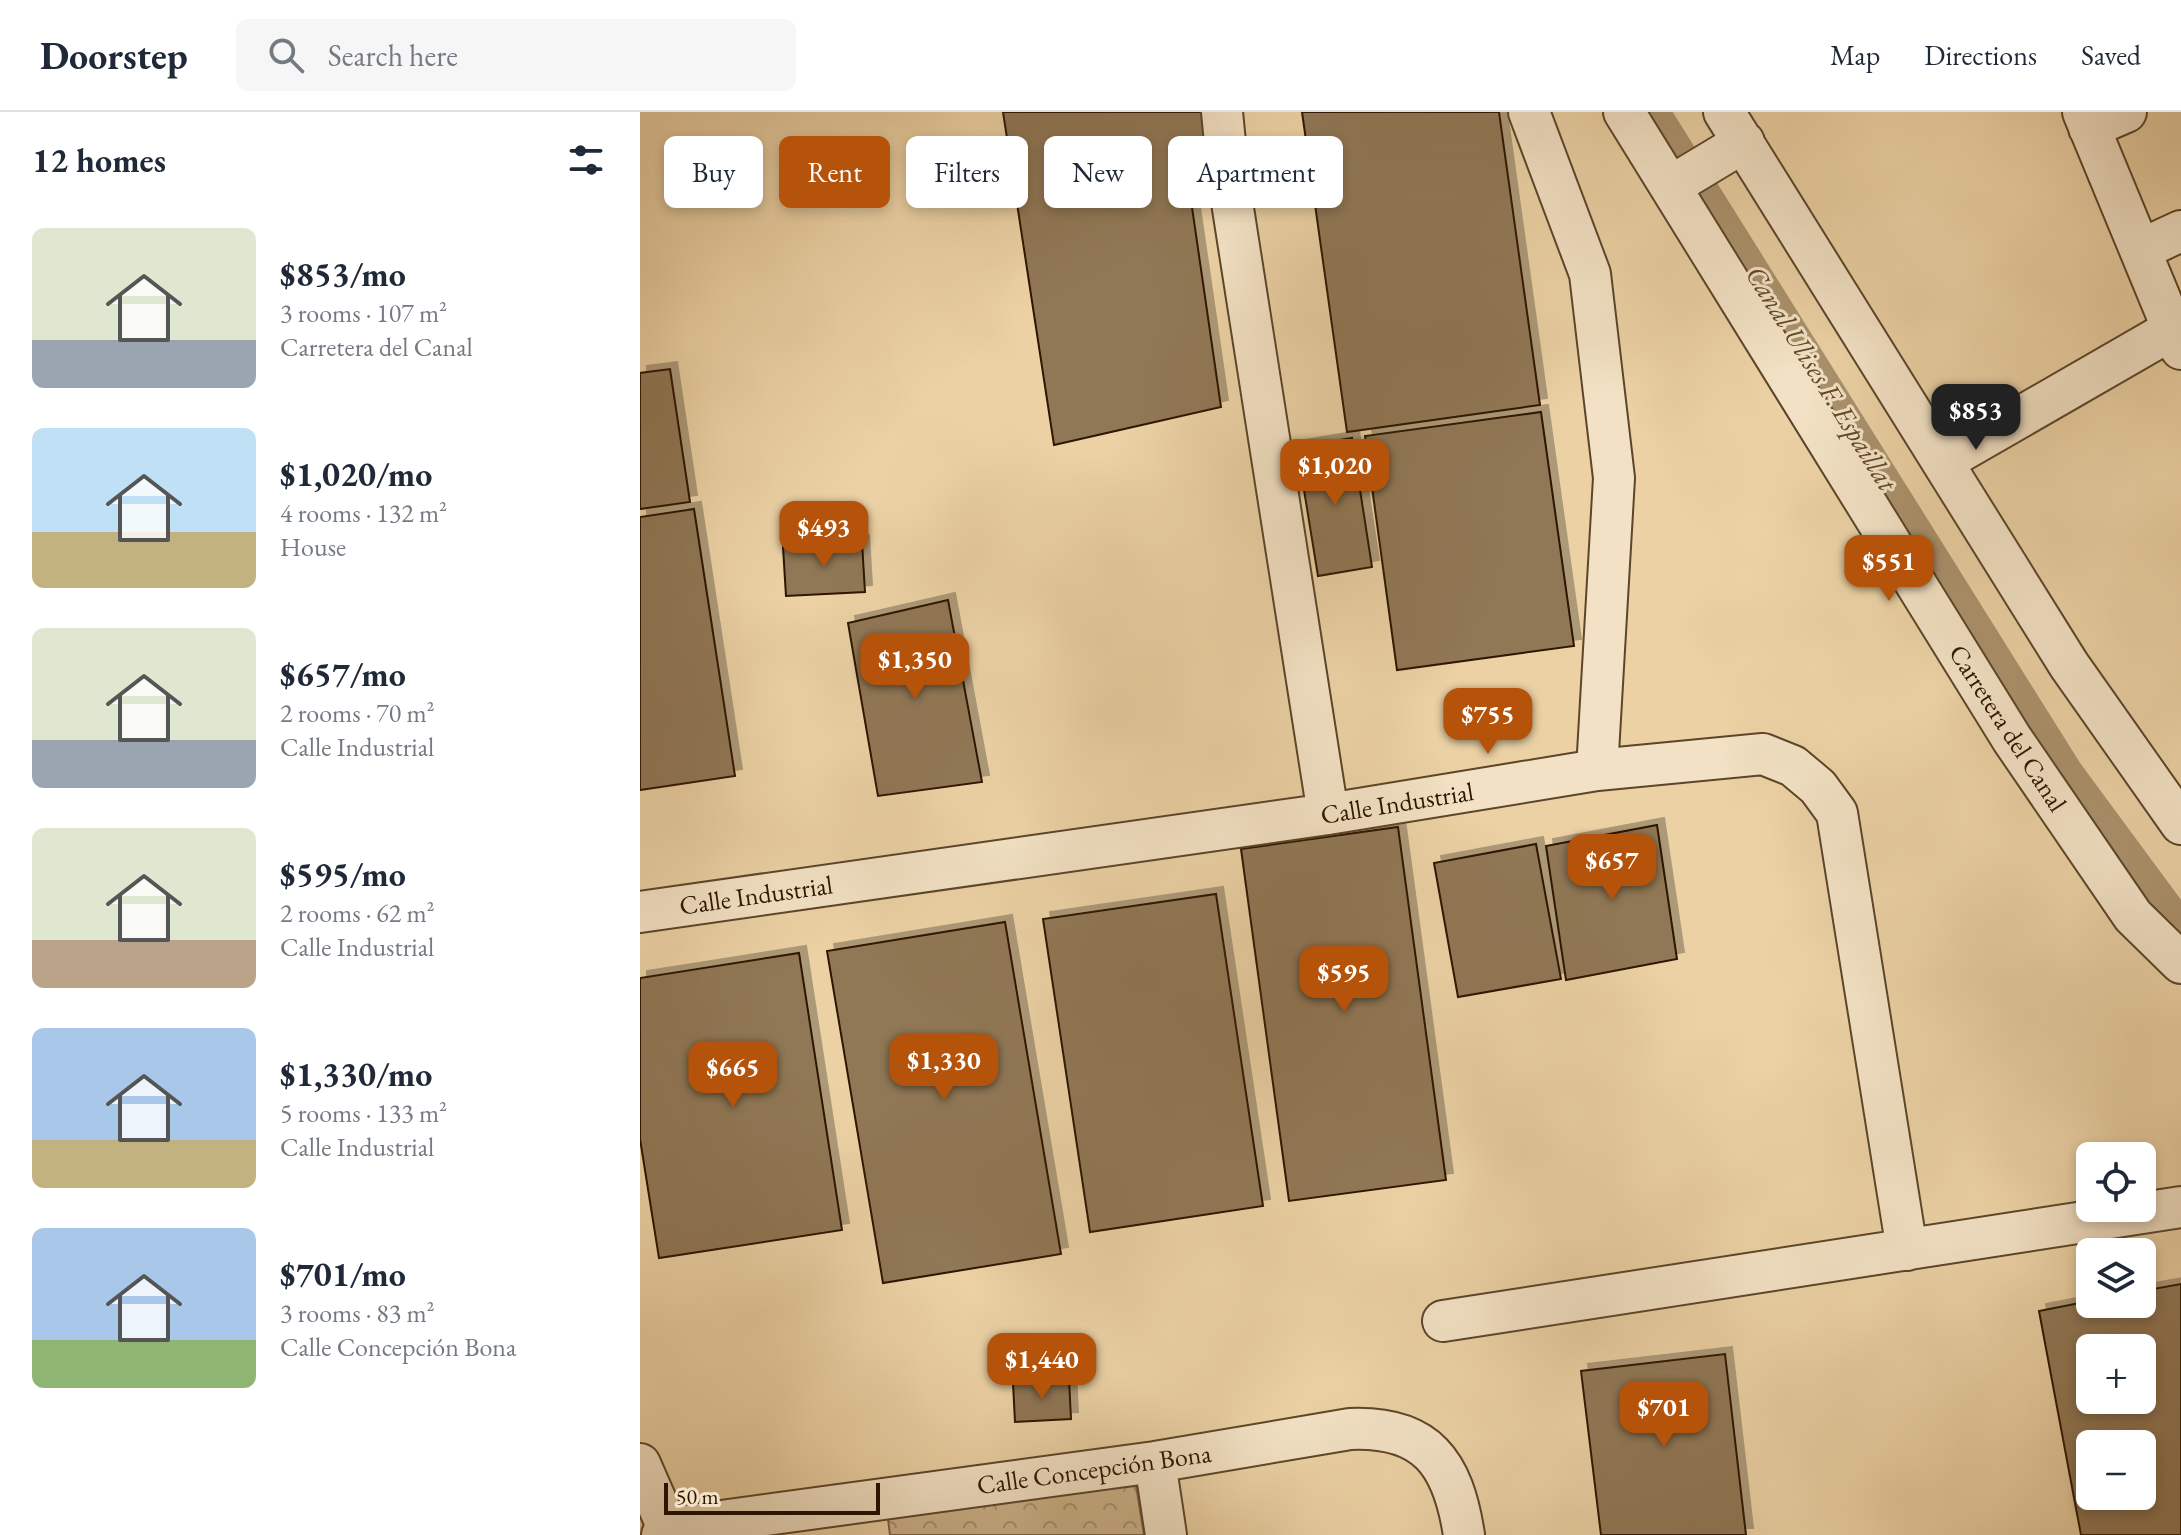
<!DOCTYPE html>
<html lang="en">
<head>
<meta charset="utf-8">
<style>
  :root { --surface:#fff; --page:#f6f6f7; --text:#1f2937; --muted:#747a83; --line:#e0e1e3; --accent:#b45309 }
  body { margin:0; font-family:"EB Garamond",serif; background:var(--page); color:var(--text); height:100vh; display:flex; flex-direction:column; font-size:30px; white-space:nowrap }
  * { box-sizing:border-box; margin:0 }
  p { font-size:26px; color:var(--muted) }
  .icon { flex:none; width:44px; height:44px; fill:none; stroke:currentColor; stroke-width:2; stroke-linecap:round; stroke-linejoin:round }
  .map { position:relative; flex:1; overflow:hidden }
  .panel { display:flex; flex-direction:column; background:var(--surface); width:640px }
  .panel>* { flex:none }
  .banner { position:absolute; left:24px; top:24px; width:760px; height:72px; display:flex; gap:16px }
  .buttons { position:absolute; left:1436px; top:1030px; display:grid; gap:16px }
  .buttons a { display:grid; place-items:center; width:80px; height:80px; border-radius:12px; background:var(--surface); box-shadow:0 4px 12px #0003; font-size:40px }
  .scale { position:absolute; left:24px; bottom:20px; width:216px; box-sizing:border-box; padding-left:8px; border:4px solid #2d1600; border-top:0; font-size:22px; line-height:28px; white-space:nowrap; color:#2d1600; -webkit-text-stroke:6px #f2e1c4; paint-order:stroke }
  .price { position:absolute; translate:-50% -68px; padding:0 18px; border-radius:16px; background:var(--accent); color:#fff; font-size:26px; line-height:52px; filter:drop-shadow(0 2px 4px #0008) }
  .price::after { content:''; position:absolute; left:50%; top:48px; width:24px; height:18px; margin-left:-12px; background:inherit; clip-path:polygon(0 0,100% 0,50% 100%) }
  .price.on { background:#222; color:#fff }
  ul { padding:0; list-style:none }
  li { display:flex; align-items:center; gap:24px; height:200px; padding:0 32px }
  li span { display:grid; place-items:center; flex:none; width:224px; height:160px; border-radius:12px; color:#555 }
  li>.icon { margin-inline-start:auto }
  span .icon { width:96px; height:96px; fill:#fffc; stroke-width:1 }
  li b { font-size:34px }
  h2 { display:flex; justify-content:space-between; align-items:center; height:96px; padding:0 32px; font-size:34px }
  .pill { padding:0 28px; border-radius:12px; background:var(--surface); box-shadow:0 4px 12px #0003; font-size:28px; line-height:72px }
  .pill.on { background:var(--accent); color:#fff }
  header { display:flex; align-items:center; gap:48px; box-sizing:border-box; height:112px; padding:0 40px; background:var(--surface); border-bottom:2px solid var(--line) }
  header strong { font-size:38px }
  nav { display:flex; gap:44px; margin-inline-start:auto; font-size:28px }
  .search { width:560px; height:72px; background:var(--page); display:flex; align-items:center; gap:20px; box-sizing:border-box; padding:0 28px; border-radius:12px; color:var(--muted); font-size:30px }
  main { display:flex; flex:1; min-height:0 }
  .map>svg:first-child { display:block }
</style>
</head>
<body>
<header>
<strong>Doorstep</strong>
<div class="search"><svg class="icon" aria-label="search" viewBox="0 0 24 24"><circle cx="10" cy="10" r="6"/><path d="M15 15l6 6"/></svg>Search here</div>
<nav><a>Map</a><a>Directions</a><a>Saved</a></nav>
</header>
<main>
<section class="panel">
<h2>12 homes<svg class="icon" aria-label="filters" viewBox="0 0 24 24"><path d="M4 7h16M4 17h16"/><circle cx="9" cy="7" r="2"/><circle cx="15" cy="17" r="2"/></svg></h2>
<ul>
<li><span style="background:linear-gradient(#dfe7d0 70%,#9aa5b1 0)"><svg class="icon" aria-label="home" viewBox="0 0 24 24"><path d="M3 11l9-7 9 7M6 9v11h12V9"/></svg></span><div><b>$853/mo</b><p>3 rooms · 107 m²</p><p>Carretera del Canal</p></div></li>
<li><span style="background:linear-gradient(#bfe0f5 65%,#c2b280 0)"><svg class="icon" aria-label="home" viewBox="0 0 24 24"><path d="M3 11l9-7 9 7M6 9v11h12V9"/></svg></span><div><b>$1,020/mo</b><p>4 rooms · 132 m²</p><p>House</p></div></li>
<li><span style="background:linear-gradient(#dfe7d0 70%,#9aa5b1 0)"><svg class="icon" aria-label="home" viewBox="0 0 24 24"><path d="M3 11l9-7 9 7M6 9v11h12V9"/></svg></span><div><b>$657/mo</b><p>2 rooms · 70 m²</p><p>Calle Industrial</p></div></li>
<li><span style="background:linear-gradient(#dfe7d0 70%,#b9a48a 0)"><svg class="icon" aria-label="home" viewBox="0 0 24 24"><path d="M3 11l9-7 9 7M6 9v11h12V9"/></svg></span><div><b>$595/mo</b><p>2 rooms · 62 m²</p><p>Calle Industrial</p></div></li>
<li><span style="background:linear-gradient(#a9c7e8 70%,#c2b280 0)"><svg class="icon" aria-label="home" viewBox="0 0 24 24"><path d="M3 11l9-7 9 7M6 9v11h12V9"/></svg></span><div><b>$1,330/mo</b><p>5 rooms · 133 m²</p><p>Calle Industrial</p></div></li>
<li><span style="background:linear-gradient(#a9c7e8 70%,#8fb573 0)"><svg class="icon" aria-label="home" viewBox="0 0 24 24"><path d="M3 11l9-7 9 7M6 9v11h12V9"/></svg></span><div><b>$701/mo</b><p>3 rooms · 83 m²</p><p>Calle Concepción Bona</p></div></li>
</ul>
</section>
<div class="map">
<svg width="1541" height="1423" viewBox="0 0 1541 1423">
  <defs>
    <pattern id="forest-crowns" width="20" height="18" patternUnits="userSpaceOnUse" patternTransform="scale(2)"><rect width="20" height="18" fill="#cbb188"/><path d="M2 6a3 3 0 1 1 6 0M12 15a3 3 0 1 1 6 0" fill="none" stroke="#a58f6d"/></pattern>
    <filter id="shadow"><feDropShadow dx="7" dy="-7" stdDeviation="0" flood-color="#0004"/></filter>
  </defs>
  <rect width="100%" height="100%" fill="#ebd1a4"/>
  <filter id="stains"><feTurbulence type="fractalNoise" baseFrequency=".0025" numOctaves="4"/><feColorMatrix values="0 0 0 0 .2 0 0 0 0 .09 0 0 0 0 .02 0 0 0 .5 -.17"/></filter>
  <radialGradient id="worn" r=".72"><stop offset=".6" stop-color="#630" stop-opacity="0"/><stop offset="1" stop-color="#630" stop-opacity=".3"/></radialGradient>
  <path fill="url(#forest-crowns)" stroke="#7c6444" stroke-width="2" d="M495,1367L504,1423H250L248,1407Z"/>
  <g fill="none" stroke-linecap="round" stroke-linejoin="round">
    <path stroke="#aa916c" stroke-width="30" d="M1015,0L1428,660L1530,798L1541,806"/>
  </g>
  <path fill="#907755" stroke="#2d1600" stroke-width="2" fill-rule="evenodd" filter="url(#shadow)" d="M363,0H573L579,36L545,47L581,295L414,333Z
    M662,0H859L900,293L707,320Z
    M30,257L50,390L0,397V261Z
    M901,300L934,534L757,558L725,324Z
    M712,326L732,455L678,464L657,335Z
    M54,397L95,664L0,678V405Z
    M222,430L225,480L146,484L143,435Z
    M308,488L342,670L238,684L208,511Z
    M1017,713L1037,847L926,868L906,734Z
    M758,715L806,1068L649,1089L601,737Z
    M896,732L921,867L818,885L794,751Z
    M576,782L623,1094L450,1120L403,807Z
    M365,810L421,1142L243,1171L187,839Z
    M159,841L202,1118L19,1146L0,1027V866Z
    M1541,1172V1423H1441L1399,1199L1450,1189V1192H1502V1179ZM1450,1236H1502V1288H1450ZM1450,1332H1502V1384H1450Z
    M1085,1242L1106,1423H961L941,1259Z
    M429,1267L431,1307L375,1310L373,1271Z"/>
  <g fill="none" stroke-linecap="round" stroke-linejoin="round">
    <g stroke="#5c4529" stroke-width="44">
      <path id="minor" d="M582,0L589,71L688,702
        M889,0L950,162L974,366L957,658
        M984,0L1372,627L1493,804L1541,851
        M1084,0L1429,553L1541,712
        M1443,0L1541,237
        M1449,16L1486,0
        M1031,74L1104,30
        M1500,138L1541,119
        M1304,349L1533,217
        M0,800L688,702L957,658L1123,642L1153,654L1178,675L1197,701L1267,1138
        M803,1209L1541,1095
        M515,1350L526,1423
        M0,1352L31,1423
        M22,1423L30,1416L515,1350L710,1317C787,1314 813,1351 824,1423"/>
    </g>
    <use href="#minor" stroke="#f2e1c4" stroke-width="40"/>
  </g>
  <g text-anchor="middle" stroke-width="6" stroke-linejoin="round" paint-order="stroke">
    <g font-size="26" fill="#2d1600" stroke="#f2e1c4">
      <text transform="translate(1368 616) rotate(57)" y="9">Carretera del Canal</text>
      <text transform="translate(757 691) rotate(-9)" y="9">Calle Industrial</text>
      <text transform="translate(116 783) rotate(-8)" y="9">Calle Industrial</text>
      <text transform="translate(454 1357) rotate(-8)" y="9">Calle Concepción Bona</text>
    </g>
    <g font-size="28" font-style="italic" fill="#5f472b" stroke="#f2e1c4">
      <text transform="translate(1182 266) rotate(58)" y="10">Canal Ulises F. Espaillat</text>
    </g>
  </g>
  <rect width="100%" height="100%" filter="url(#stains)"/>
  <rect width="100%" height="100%" fill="url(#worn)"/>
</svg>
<div class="buttons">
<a><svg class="icon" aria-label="locate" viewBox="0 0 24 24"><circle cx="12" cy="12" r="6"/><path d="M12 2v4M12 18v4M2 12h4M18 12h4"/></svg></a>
<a><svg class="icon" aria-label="layers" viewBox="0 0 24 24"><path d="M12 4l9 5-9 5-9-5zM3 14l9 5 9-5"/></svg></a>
<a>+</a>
<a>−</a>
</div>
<div class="scale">50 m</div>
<b class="price on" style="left:1336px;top:340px">$853</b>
<b class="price" style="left:695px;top:395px">$1,020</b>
<b class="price" style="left:184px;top:457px">$493</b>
<b class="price" style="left:1249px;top:491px">$551</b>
<b class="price" style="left:275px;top:589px">$1,350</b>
<b class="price" style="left:848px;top:644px">$755</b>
<b class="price" style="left:972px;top:790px">$657</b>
<b class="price" style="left:704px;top:902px">$595</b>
<b class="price" style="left:304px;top:990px">$1,330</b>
<b class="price" style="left:93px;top:997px">$665</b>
<b class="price" style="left:402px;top:1289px">$1,440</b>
<b class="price" style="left:1024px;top:1337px">$701</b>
<div class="banner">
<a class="pill">Buy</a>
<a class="pill on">Rent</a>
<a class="pill">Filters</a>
<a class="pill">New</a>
<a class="pill">Apartment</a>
</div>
</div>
</main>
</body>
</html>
